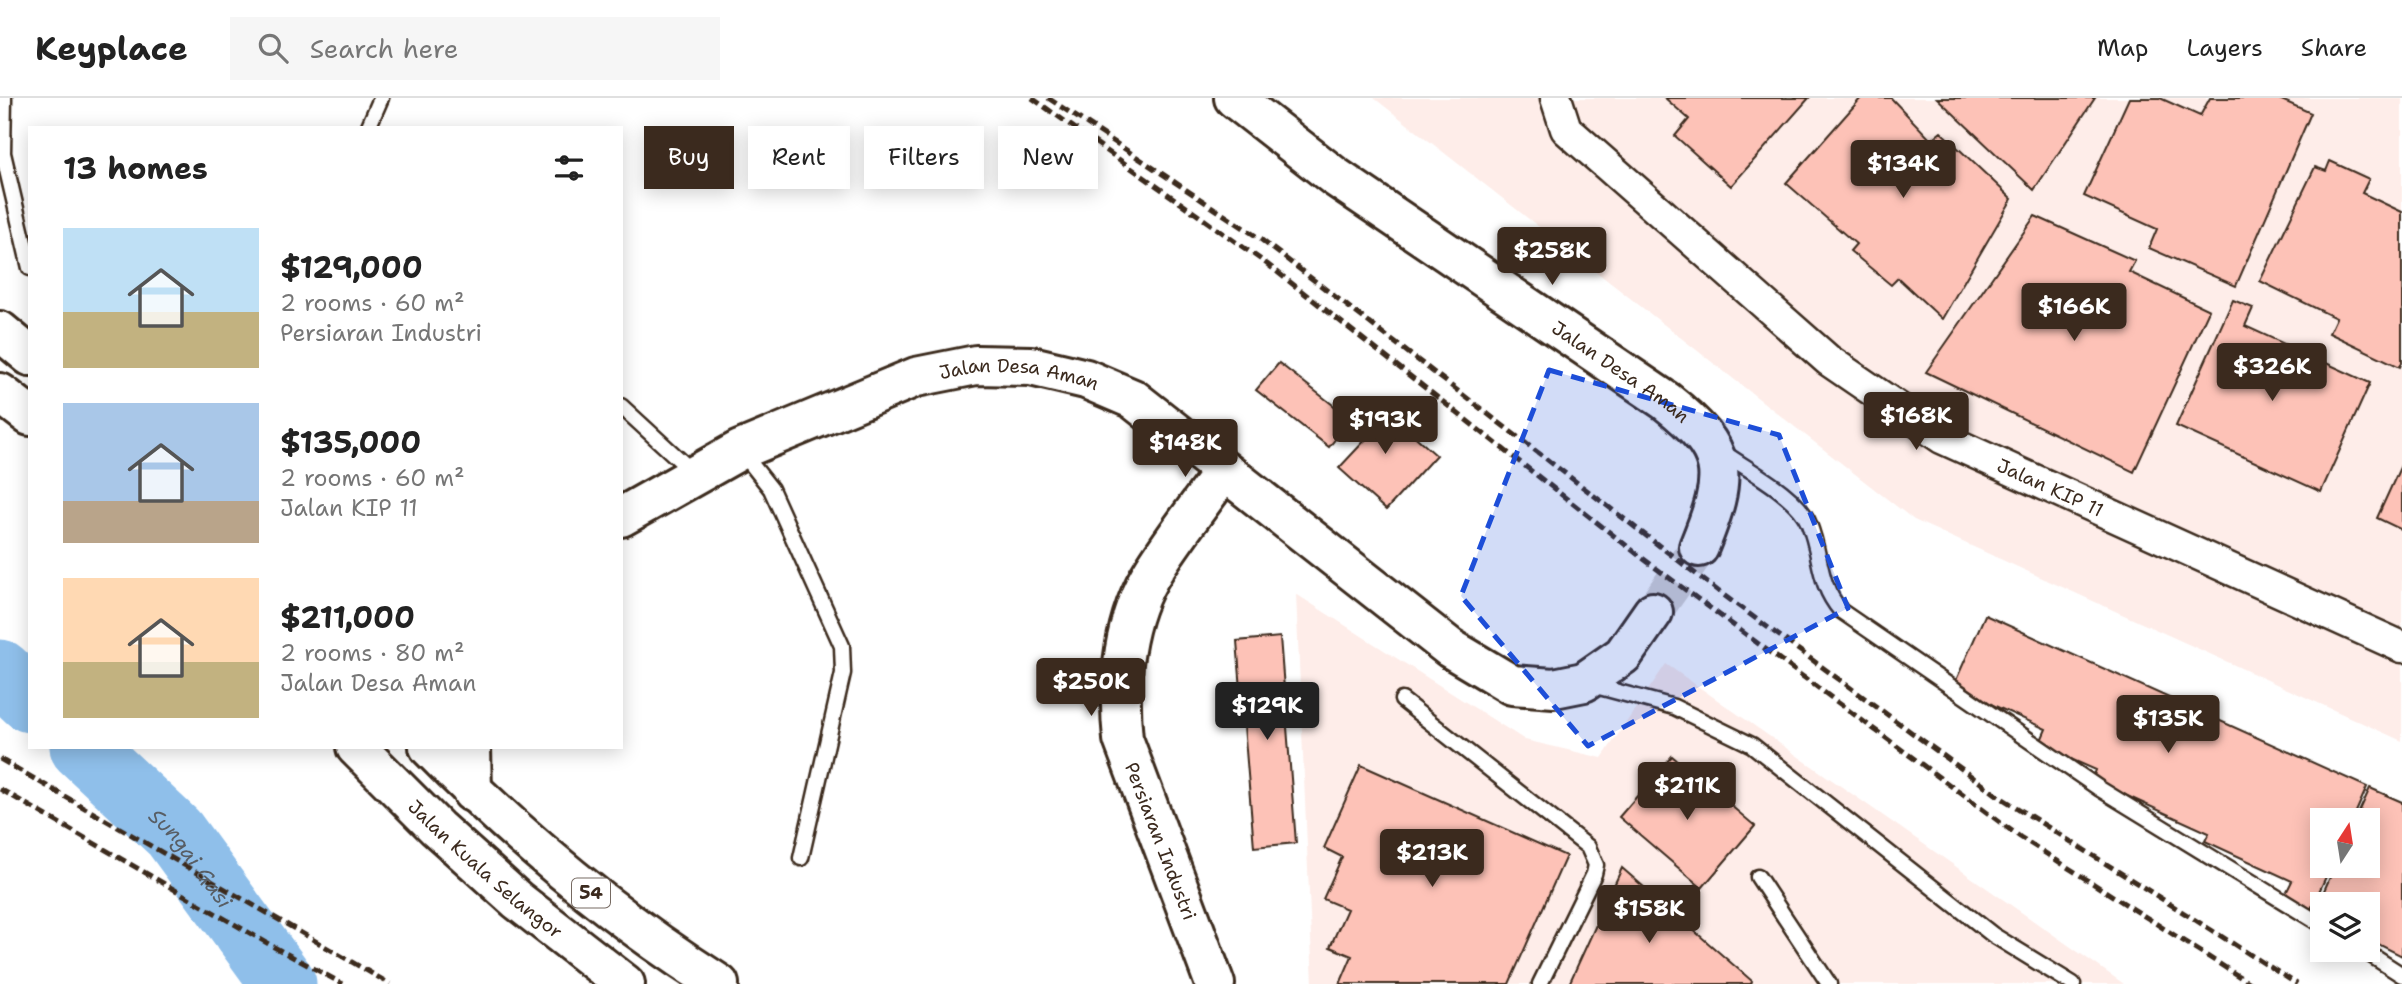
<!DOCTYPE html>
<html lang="en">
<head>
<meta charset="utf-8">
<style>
  :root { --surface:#fff; --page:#f6f6f6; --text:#222; --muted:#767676; --line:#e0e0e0; --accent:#3b2a1e }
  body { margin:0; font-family:"Shantell Sans",sans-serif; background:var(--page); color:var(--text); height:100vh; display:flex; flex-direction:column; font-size:26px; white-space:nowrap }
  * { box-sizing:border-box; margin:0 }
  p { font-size:23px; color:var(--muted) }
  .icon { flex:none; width:38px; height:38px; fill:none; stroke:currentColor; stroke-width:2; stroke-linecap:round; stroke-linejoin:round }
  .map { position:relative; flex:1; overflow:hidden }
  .details { position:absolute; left:28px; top:28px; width:595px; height:623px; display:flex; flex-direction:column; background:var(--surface); border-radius:0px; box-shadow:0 4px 18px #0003 }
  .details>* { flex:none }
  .banner { position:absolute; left:644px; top:28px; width:665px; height:63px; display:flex; gap:14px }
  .needle { width:46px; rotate:12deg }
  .buttons { position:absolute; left:2310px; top:710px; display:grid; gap:14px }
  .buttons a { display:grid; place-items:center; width:70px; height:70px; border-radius:0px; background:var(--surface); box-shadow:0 4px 18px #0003; font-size:35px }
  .price { position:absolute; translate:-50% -60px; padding:0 16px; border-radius:7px; background:var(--accent); color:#fff; font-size:23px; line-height:46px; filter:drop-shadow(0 2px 4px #0008) }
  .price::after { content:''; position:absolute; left:50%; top:42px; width:21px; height:16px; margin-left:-10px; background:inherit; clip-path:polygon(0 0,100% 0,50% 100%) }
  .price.on { background:#222; color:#fff }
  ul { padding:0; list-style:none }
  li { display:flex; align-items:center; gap:21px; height:175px; padding:0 35px }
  li span { display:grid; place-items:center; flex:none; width:196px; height:140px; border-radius:0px; color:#555 }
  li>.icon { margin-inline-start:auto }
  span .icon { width:84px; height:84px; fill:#fffc; stroke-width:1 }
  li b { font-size:30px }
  h2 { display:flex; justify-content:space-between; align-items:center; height:84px; padding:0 35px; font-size:30px }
  .chip { padding:0 24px; border-radius:0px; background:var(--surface); box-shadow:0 4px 18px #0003; font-size:24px; line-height:63px }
  .chip.on { background:var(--accent); color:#fff }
  header { display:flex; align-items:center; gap:42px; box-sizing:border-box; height:98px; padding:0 35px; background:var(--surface); border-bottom:2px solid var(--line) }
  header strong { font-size:33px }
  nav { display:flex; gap:38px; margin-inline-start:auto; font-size:24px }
  .search { width:490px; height:63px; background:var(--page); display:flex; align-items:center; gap:18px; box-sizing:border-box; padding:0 24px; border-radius:0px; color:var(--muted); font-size:26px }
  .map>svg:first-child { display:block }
</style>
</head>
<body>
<header>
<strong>Keyplace</strong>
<div class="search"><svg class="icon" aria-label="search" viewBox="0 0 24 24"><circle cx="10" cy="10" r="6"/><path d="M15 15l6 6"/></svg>Search here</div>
<nav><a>Map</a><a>Layers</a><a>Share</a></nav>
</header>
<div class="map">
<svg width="2402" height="886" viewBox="0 0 2402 886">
  <rect width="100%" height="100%" fill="#fff"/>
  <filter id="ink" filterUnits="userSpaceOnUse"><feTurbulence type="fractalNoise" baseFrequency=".0143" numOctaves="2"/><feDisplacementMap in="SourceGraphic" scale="14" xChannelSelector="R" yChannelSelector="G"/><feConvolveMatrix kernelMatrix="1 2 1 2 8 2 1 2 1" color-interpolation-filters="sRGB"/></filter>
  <g filter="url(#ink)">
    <path fill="#feede9" d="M1374,0H2402V643L1914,422Z
      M1296,496L1525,642L1602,660L1666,566L2124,886H1313Z"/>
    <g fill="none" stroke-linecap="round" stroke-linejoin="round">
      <g stroke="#8fbfea" stroke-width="65">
        <path d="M0,574L30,602"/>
        <path id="s1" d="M82,649L174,735L284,886"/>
      </g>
    </g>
    <path fill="#fdc2b7" stroke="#3b2a1e" stroke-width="2" d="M1665,0H1809L1731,88L1675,38L1689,21Z
      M1861,0H1891L1931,42L1941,34L2012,101L1942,221L1898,180L1891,187L1850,153L1856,146L1786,85Z
      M1937,0H2095L2034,92Z
      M2129,0H2160L2200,18L2210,0H2277L2311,15L2236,188L2149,150L2157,131L2084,98Z
      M2330,63L2369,81L2362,95L2402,114V264L2400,269L2329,235L2336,220L2260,183L2315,69L2326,73Z
      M2035,118L2135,163L2129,174L2209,212L2134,374L1926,274Z
      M2233,202L2253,210L2245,228L2370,285L2321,394L2176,328Z
      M1279,265L1351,321L1329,349L1256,292Z
      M1372,300L1436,357L1386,412L1339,370L1369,338L1352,322Z
      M2402,365V432L2377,420Z
      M1985,517L2367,689L2352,723H2322V768H2331L2311,811L2284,799L2292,783L2205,743L2209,735L2092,682L2096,672L2039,647L2046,631L1953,589Z
      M1280,539L1296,745L1254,749L1237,543Z
      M1672,658L1755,728L1702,790L1619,719Z
      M1361,667L1566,758L1509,886H1340L1352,858L1330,849L1347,811L1323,801L1342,759L1324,750Z
      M2370,690L2402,704V858L2368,841V807H2322V819L2314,815L2335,768H2368V723H2355Z
      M1622,770L1752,883L1751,886H1569Z"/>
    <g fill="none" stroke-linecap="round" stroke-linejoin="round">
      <path stroke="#d8d4d2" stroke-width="38" stroke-dasharray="38 19" stroke-linecap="butt" d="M1653,514L1699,449"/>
      <g stroke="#3b2a1e" stroke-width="19">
        <path id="lane" d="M4,0L3,55L30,170
          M368,30L381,0
          M621,308L695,376
          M741,353L771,391L842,548L843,575L801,760
          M1721,353C1746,371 1798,397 1809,426C1822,458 1817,485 1841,513L2100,691L2322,827
          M1592,587L1674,609L1752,647L1993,837L2073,886
          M1402,602L1588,749L1596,767L1594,776L1540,886
          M1758,779L1829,886
          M2363,852L2402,877"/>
      </g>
      <g stroke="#3b2a1e" stroke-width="35">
        <g id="street">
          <path id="s2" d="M1556,0L1566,31L1828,262L1942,340L2402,549"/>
        </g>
      </g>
      <g stroke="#3b2a1e" stroke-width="44">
        <g id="secondary">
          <path id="s3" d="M1234,0L1334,78L1666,303C1729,353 1729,375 1699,449"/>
          <path id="s4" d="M621,419L740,352L916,279L976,267L1031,268L1086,281L1133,301L1450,550L1512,587L1554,590L1584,584L1623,557L1653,514"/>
          <path d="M471,649L472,694"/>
          <path d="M1215,886L1123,641C1117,585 1123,519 1155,470C1176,437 1201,405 1224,373"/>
        </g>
      </g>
      <g stroke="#3b2a1e" stroke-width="44">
        <g id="highway">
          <path d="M0,233L30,258"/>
          <path d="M0,295L30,318"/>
          <path id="s5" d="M356,649L437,730L517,802L625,886"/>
          <path d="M429,649C517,739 613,819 719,886"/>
        </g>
      </g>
      <use href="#lane" stroke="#fff" stroke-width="14"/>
      <use href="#street" stroke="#fff" stroke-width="30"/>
      <use href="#secondary" stroke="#fff" stroke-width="38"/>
      <use href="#highway" stroke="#fff" stroke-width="38"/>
      <path stroke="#3b2a1e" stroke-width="5" stroke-dasharray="10 5" stroke-linecap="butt" d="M1032,0L1267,166L1641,459L2020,739L2251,886
        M1048,0L1259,140L1718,493L2000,699L2297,886
        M0,661L390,886
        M0,691L274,849L343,886"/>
    </g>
  </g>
  <path fill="#1d4ed8" fill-opacity="0.2" stroke="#1d4ed8" stroke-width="5" stroke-dasharray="14 9" stroke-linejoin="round" d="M1549,272L1779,337L1848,510L1588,648L1461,498Z"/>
  <g text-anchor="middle" stroke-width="7" stroke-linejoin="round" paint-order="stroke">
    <rect fill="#fff" stroke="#766a62" stroke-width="2" x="572" y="780.5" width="38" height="29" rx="5"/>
    <g font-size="18" font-weight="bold" fill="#3b2a1e">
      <text x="591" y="801">54</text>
    </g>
    <g font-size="19" fill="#3b2a1e" stroke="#fff">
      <text dy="7" stroke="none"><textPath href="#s3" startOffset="474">Jalan Desa Aman</textPath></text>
      <text dy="7" stroke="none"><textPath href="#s4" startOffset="432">Jalan Desa Aman</textPath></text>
      <text dy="7" stroke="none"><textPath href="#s2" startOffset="639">Jalan KIP 11</textPath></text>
      <text transform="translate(1161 743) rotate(69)" y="7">Persiaran Industri</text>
      <text dy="7" stroke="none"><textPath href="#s5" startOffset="178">Jalan Kuala Selangor</textPath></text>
    </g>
    <g font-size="21" font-style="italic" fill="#585e65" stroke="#fff">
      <text dy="7" stroke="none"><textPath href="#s1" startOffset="156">Sungai Gasi</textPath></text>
    </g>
  </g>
</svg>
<div class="buttons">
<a><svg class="needle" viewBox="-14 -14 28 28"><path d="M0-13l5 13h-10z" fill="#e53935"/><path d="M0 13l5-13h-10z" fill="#767676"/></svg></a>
<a><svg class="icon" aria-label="layers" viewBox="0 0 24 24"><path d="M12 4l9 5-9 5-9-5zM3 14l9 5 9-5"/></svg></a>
</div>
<b class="price" style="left:1903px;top:102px">$134K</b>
<b class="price" style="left:1552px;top:189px">$258K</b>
<b class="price" style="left:2074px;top:245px">$166K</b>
<b class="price" style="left:2272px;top:305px">$326K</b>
<b class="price" style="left:1916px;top:354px">$168K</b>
<b class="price" style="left:1385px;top:358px">$193K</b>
<b class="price" style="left:1185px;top:381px">$148K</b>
<b class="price" style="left:1091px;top:620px">$250K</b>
<b class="price on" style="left:1267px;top:644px">$129K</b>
<b class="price" style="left:2168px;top:657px">$135K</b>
<b class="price" style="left:1687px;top:724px">$211K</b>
<b class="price" style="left:1432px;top:791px">$213K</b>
<b class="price" style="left:1649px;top:847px">$158K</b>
<div class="banner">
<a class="chip on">Buy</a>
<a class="chip">Rent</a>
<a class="chip">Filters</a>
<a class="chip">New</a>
</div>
<section class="details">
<h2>13 homes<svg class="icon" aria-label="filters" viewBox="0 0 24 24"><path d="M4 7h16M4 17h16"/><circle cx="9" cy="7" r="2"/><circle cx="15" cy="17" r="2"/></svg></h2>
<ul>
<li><span style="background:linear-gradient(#bfe0f5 60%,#c2b280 0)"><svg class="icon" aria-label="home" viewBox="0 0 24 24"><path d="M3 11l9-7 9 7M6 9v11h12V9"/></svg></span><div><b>$129,000</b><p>2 rooms · 60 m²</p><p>Persiaran Industri</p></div></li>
<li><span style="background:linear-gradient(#a9c7e8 70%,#b9a48a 0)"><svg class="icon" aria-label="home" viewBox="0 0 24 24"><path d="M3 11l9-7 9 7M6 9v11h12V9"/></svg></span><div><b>$135,000</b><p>2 rooms · 60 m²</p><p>Jalan KIP 11</p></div></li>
<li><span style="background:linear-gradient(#ffd9b3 60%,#c2b280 0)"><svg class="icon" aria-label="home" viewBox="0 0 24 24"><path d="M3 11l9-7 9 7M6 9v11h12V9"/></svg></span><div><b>$211,000</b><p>2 rooms · 80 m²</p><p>Jalan Desa Aman</p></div></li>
</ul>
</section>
</div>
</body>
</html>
